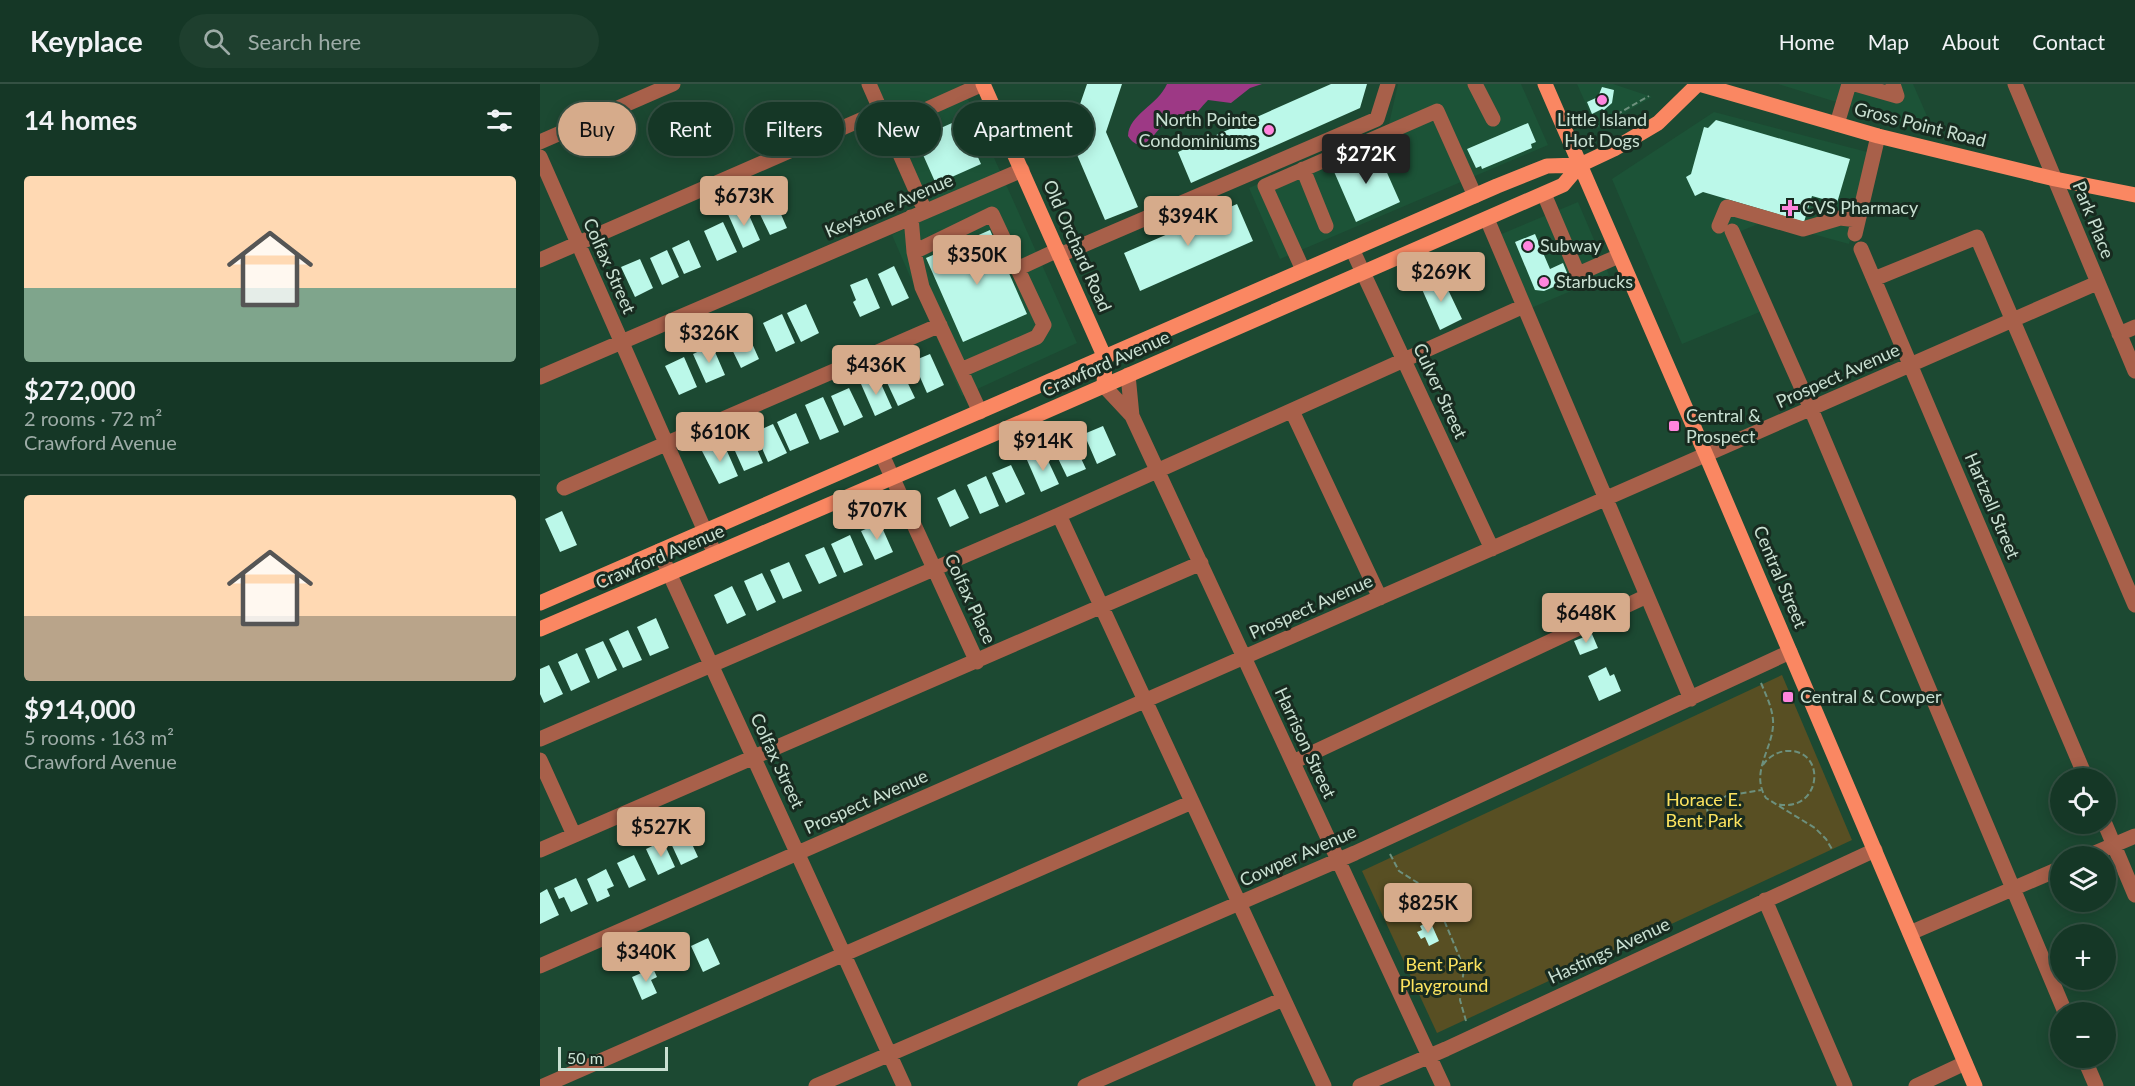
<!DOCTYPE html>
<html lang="en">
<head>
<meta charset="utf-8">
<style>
  :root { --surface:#153726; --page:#1e3f2e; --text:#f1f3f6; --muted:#9daca7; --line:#345143; --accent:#d6ab8b }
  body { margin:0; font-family:Lato,sans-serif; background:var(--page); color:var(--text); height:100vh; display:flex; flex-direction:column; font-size:22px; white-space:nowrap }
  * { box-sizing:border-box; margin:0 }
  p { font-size:20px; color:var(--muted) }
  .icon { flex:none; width:33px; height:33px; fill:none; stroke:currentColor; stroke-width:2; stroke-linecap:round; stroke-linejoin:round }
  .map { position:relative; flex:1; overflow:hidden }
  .panel { display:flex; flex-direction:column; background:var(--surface); width:540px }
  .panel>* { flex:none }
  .hud { position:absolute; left:18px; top:18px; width:570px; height:54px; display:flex; gap:12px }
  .controls { position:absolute; left:1510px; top:684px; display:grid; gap:12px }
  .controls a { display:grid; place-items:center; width:66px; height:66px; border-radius:50%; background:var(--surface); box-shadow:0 3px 15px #0003,0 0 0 2px var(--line); font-size:30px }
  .scale { position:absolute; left:18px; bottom:15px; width:110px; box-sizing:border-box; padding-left:6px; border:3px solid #c9e0d2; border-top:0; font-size:16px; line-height:21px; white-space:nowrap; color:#c9e0d2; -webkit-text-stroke:4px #182b20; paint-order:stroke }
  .price { position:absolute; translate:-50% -51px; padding:0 14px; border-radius:6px; background:var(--accent); color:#111; font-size:20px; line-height:39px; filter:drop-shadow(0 2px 3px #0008) }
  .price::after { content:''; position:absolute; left:50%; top:36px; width:18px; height:14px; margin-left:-9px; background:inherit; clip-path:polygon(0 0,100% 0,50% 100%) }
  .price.current { background:#222; color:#fff }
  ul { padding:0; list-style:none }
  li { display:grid; align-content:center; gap:12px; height:318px; padding:0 24px }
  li+li { border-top:2px solid var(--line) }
  li span { display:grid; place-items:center; height:186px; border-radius:6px; color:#555 }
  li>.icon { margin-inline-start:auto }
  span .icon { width:108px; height:108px; fill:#fffc; stroke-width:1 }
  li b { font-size:26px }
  h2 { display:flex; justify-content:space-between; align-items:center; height:72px; padding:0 24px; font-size:26px }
  .pill { padding:0 21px; border-radius:27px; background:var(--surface); box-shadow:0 3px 15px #0003,0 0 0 2px var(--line); font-size:21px; line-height:54px }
  .pill.current { background:var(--accent); color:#111 }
  header { display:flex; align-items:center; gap:36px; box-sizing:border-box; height:84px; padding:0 30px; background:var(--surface); border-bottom:2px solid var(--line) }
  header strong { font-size:28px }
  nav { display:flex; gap:33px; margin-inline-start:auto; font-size:21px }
  .search { width:420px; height:54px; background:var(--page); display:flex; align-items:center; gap:15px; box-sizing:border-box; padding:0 21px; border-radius:33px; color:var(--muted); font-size:22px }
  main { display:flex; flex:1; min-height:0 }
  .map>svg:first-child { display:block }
</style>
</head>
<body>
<header>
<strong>Keyplace</strong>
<div class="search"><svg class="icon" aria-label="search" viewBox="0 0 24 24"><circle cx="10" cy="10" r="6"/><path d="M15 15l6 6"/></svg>Search here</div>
<nav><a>Home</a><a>Map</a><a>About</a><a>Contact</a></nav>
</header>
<main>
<section class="panel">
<h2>14 homes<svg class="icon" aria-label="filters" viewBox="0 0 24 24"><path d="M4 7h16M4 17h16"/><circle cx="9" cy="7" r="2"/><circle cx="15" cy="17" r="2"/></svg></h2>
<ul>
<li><span style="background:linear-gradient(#ffd9b3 60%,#7fa58c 0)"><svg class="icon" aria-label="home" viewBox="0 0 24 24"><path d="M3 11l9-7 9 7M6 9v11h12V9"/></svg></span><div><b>$272,000</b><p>2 rooms · 72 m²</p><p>Crawford Avenue</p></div></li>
<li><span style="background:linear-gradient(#ffd9b3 65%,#b9a48a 0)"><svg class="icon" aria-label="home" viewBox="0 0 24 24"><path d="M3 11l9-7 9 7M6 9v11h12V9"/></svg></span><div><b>$914,000</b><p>5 rooms · 163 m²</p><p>Crawford Avenue</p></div></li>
</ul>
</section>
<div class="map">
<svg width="1595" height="1002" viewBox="0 0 1595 1002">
  <rect width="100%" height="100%" fill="#1c4932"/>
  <path fill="#1c5337" d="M334,0H421L537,259L422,312L352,151L395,130Z
    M858,0H981L1008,61L740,175L709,104L849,40Z
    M1037,0H1073L1112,13L1057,45Z
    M1238,0H1373L1394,48Z
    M1174,28L1331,69L1309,160L1225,137L1194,150L1227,225L1142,260L1072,95Z
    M1038,118L1069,191L991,224L959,151Z"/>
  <path fill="#584f23" d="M1242,591L1312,756L897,949L822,787Z"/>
  <path fill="#9d3985" d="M627,0H722L710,4L691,19L668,16C661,23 657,31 647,34C641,36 633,34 628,37C617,42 604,76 588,52C589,30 618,21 627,0Z"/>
  <path fill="#bbf8e9" d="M547,0H582L566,48L598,123L565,136L529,52Z
    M791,0H827L820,24L651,99L638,68Z
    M1062,3L1074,6L1072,19L1064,26L1062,25L1052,30L1047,18L1058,13Z
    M421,35L441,80L396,100L376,55Z
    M1176,36L1310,75L1297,119L1272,112L1264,138L1163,108L1155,112L1146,93L1151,90L1164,43L1168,44Z
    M988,39L996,58L991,60L992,64L942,85L941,82L936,84L927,65Z
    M836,64L860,118L816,138L792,83Z
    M233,112L247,144L230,151L215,120Z
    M697,120L713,157L600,207L584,169Z
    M205,122L220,156L203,164L188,130Z
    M183,138L197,168L177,177L164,147Z
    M450,146L487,230L423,258L386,174Z
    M995,150L1010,185L1023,179L1030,196L1004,207L995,206L975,158Z
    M149,156L161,183L144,190L132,164Z
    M127,166L139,193L122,201L110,174Z
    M100,175L113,204L95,213L81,183Z
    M354,182L369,214L352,222L338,190Z
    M902,193L922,235L900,246L881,203Z
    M327,194L340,224L320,233L313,218L316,216L310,201Z
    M266,220L279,249L261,258L247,229Z
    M242,230L255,259L236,268L223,239Z
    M206,246L219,275L201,284L187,255Z
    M172,261L185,291L166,299L153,270Z
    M390,270L404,301L387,309L373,277Z
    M144,273L157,303L139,311L125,282Z
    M360,283L375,314L358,322L343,290Z
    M338,293L352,324L335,332L321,300Z
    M309,304L323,333L304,342L291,312Z
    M283,313L299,348L280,356L265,321Z
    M256,329L269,359L250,367L237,338Z
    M233,340L247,369L228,378L215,348Z
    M563,342L576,371L557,380L544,350Z
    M210,349L223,379L204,387L191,358Z
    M532,355L546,385L527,393L513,364Z
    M183,358L198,392L179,400L162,367Z
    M504,368L519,400L501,408L487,376Z
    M471,381L485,410L466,419L452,389Z
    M446,392L459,422L440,430L427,401Z
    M415,405L429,434L410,443L397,414Z
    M22,427L37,461L20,468L5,435Z
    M340,439L353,468L335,476L321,447Z
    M310,451L323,481L304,489L291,460Z
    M284,463L297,492L279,500L265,471Z
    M249,478L262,507L243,515L230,486Z
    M222,489L236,518L217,527L204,497Z
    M192,502L206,531L187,540L174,511Z
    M116,534L129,564L110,572L97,543Z
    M88,546L102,576L83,584L69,555Z
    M1052,550L1058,564L1040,571L1034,557Z
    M63,557L77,586L58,595L45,565Z
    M37,569L50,598L31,607L18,578Z
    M9,581L23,610L4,619L0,610V585Z
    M1066,583L1070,592L1074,590L1081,607L1059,617L1048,592Z
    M146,747L158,773L141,781L129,755Z
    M123,757L135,783L118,791L106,765Z
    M94,771L106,796L89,804L77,779Z
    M66,785L74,802L67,805L70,812L57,818L47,795Z
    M36,794L48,820L31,828L24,813L19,815L14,804Z
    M7,805L19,831L0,840V809Z
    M890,837L899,857L889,862L885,853L881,855L877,848L882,846L880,842Z
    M168,854L180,880L163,888L151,862Z
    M111,880L117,893L111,896L117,909L102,916L92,893L106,887L104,883Z"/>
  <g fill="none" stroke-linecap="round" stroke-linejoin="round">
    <path stroke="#6d907d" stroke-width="2" stroke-dasharray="6 3" stroke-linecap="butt" d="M1053,44L1109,12
      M1221,599C1226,611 1232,623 1233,636C1235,663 1209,687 1226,714L1275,744L1286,755L1293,767
      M1223,681C1228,673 1237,668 1246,667C1288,664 1282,730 1237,720
      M1163,719L1167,725L1186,712L1221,706
      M1167,725L1169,734
      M850,770L859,787L889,806L894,812L924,884L920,916L926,937"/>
    <path stroke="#a8604a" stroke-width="15" d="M329,0L385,127
      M935,0L953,35
      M1315,0L1357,12L1353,0
      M1475,0L1595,287
      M1297,40L1309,0
      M347,43L443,0
      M0,58L133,0
      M0,73L175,470
      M763,85L786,142
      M1004,110L1038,190L1079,172
      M371,133L374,168L382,203L440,328
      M947,135L1151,615
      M1179,142L1187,123L1263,145L1300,134L1318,136
      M1192,147L1271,325L1525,928
      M1315,150L1338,52
      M812,165L952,465
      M1321,165L1546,694
      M374,168L452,130L504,241L497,253L421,286
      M520,171L837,35L848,0
      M0,176L341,27
      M477,185L518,166
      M763,186L725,102L897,27L935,112
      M1334,195L1437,153L1595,521
      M1579,250L1595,243
      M588,291L592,332
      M0,293L482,86
      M564,302L592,332L903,1002
      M752,327L840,514
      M342,371L437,578
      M24,404L400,241
      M519,431L784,1002
      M119,467L364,1002
      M0,655L519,431L984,222
      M0,676L34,751
      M753,678L1107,512
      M1565,740L1595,811
      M0,766L661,479
      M1548,772L1595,752
      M1225,816L1305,1002
      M1370,849L1521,784
      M0,882L1557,199
      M1544,974L1556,1002
      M3,1002L652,718
      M276,1002L815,769L1250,568
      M545,1002L743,915
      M820,1002L906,965L1335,766
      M1376,1002L1425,979"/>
    <path stroke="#fa8762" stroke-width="15" d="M443,0L565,274L564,302
      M1005,0L1166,371L1435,1002
      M1159,0L1338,52L1515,95L1595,111
      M0,519L957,102L1007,82L1040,81L1074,65L1118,39L1158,0
      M0,545L463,346L1023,101L1040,81"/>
  </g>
  <g fill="#ff85de" stroke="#182b20" stroke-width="2">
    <circle cx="1062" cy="16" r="6"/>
    <circle cx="729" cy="46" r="6"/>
    <path d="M1247 115h6v6h6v6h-6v6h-6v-6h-6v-6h6z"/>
    <circle cx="988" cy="162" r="6"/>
    <circle cx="1004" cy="198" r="6"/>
    <rect x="1128" y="336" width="12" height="12" rx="3"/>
    <rect x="1242" y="607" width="12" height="12" rx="3"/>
  </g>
  <g text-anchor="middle" stroke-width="6" stroke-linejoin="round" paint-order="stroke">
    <g font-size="18" fill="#c9e0d2" stroke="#182b20" text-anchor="start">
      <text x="717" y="42" text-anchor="end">North Pointe<tspan x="717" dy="21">Condominiums</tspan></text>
      <text x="1062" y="42" text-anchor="middle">Little Island<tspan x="1062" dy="21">Hot Dogs</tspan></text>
      <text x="1262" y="130">CVS Pharmacy</text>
      <text x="1000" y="168">Subway</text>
      <text x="1016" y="204">Starbucks</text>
      <text x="1146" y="338">Central &amp;<tspan x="1146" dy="21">Prospect</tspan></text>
      <text x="1260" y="619">Central &amp; Cowper</text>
    </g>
    <g font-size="18" fill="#c9e0d2" stroke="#182b20">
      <text transform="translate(1380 41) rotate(14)" y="6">Gross Point Road</text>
      <text transform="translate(349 122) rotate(-23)" y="6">Keystone Avenue</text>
      <text transform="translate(1553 136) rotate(68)" y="6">Park Place</text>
      <text transform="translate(537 162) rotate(66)" y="6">Old Orchard Road</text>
      <text transform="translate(69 182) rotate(66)" y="6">Colfax Street</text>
      <text transform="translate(566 280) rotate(-24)" y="6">Crawford Avenue</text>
      <text transform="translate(1298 292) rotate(-24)" y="6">Prospect Avenue</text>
      <text transform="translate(900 307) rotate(65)" y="6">Culver Street</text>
      <text transform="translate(1452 422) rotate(67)" y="6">Hartzell Street</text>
      <text transform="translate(120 473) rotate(-23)" y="6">Crawford Avenue</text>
      <text transform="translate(1240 493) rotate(67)" y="6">Central Street</text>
      <text transform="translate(430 515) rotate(65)" y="6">Colfax Place</text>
      <text transform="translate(771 523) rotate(-24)" y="6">Prospect Avenue</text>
      <text transform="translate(765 659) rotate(65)" y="6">Harrison Street</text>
      <text transform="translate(237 677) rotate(65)" y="6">Colfax Street</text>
      <text transform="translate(326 718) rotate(-24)" y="6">Prospect Avenue</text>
      <text transform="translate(758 772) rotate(-24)" y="6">Cowper Avenue</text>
      <text transform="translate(1069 867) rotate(-25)" y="6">Hastings Avenue</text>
    </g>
    <g font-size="18" fill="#fde45f" stroke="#182b20">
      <text x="1164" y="722">Horace E.<tspan x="1164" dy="21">Bent Park</tspan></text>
      <text x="904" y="887">Bent Park<tspan x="904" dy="21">Playground</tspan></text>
    </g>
  </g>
</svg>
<div class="controls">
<a><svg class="icon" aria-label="locate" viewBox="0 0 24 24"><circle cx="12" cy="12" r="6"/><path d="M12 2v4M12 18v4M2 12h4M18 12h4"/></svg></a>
<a><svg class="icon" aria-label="layers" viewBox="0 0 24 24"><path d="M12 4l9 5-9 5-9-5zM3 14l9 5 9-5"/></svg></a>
<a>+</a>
<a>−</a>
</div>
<div class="scale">50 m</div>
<b class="price current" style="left:826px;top:101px">$272K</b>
<b class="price" style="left:204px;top:143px">$673K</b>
<b class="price" style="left:648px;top:163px">$394K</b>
<b class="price" style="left:437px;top:202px">$350K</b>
<b class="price" style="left:901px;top:219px">$269K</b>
<b class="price" style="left:169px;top:280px">$326K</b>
<b class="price" style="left:336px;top:312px">$436K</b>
<b class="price" style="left:180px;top:379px">$610K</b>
<b class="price" style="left:503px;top:388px">$914K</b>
<b class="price" style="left:337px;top:457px">$707K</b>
<b class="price" style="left:1046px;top:560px">$648K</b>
<b class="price" style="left:121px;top:774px">$527K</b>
<b class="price" style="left:888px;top:850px">$825K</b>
<b class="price" style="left:106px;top:899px">$340K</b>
<div class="hud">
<a class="pill current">Buy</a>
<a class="pill">Rent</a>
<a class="pill">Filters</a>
<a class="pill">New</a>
<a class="pill">Apartment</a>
</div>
</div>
</main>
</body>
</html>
